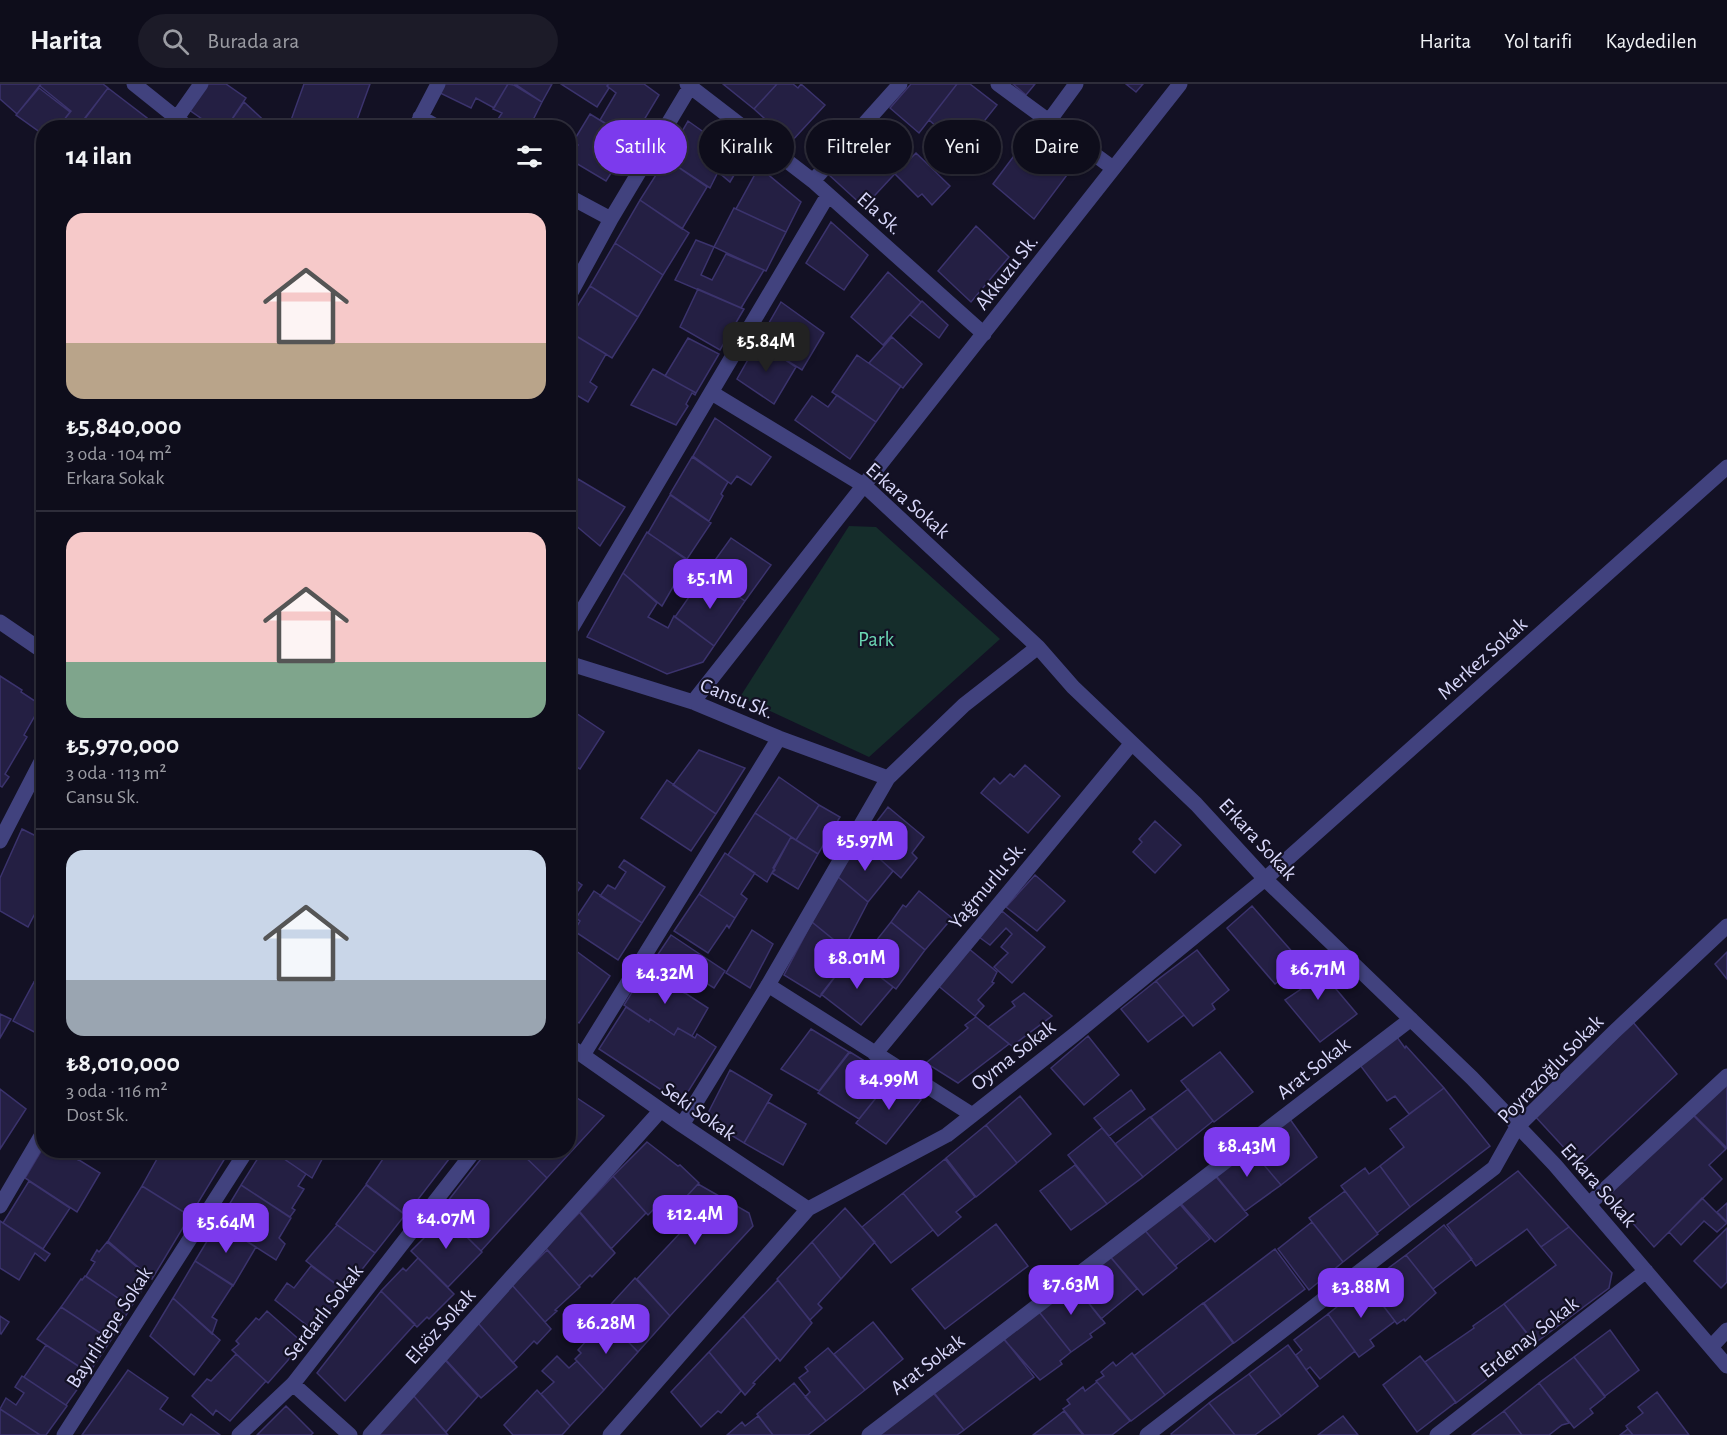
<!DOCTYPE html>
<html lang="tr">
<head>
<meta charset="utf-8">
<style>
  :root { --surface:#0e0d1b; --page:#1c1b28; --text:#f1f3f6; --muted:#9b9ca3; --line:#2e2d3a; --accent:#7c3aed }
  body { margin:0; font-family:"Alegreya Sans",sans-serif; background:var(--page); color:var(--text); height:100vh; display:flex; flex-direction:column; font-size:22px; white-space:nowrap }
  * { box-sizing:border-box; margin:0 }
  p { font-size:20px; color:var(--muted) }
  .icon { flex:none; width:33px; height:33px; fill:none; stroke:currentColor; stroke-width:2; stroke-linecap:round; stroke-linejoin:round }
  .map { position:relative; flex:1; overflow:hidden }
  .side { position:absolute; left:36px; top:36px; width:540px; height:1038px; display:flex; flex-direction:column; background:var(--surface); border-radius:24px; box-shadow:0 2px 4px #0004,0 0 0 2px var(--line) }
  .side>* { flex:none }
  .guide { position:absolute; left:594px; top:36px; width:570px; height:54px; display:flex; gap:12px }
  .price { position:absolute; translate:-50% -51px; padding:0 14px; border-radius:12px; background:var(--accent); color:#fff; font-size:20px; line-height:39px; filter:drop-shadow(0 2px 3px #0008) }
  .price::after { content:''; position:absolute; left:50%; top:36px; width:18px; height:14px; margin-left:-9px; background:inherit; clip-path:polygon(0 0,100% 0,50% 100%) }
  .price.active { background:#222; color:#fff }
  ul { padding:0; list-style:none }
  li { display:grid; align-content:center; gap:12px; height:318px; padding:0 30px }
  li+li { border-top:2px solid var(--line) }
  li span { display:grid; place-items:center; height:186px; border-radius:18px; color:#555 }
  li>.icon { margin-inline-start:auto }
  span .icon { width:108px; height:108px; fill:#fffc; stroke-width:1 }
  li b { font-size:26px }
  h2 { display:flex; justify-content:space-between; align-items:center; height:72px; padding:0 30px; font-size:26px }
  .pill { padding:0 21px; border-radius:27px; background:var(--surface); box-shadow:0 2px 4px #0004,0 0 0 2px var(--line); font-size:21px; line-height:54px }
  .pill.active { background:var(--accent); color:#fff }
  header { display:flex; align-items:center; gap:36px; box-sizing:border-box; height:84px; padding:0 30px; background:var(--surface); border-bottom:2px solid var(--line) }
  header strong { font-size:28px }
  nav { display:flex; gap:33px; margin-inline-start:auto; font-size:21px }
  .search { width:420px; height:54px; background:var(--page); display:flex; align-items:center; gap:15px; box-sizing:border-box; padding:0 21px; border-radius:33px; color:var(--muted); font-size:22px }
  .map>svg:first-child { display:block }
</style>
</head>
<body>
<header>
<strong>Harita</strong>
<div class="search"><svg class="icon" aria-label="search" viewBox="0 0 24 24"><circle cx="10" cy="10" r="6"/><path d="M15 15l6 6"/></svg>Burada ara</div>
<nav><a>Harita</a><a>Yol tarifi</a><a>Kaydedilen</a></nav>
</header>
<div class="map">
<svg width="1727" height="1351" viewBox="0 0 1727 1351">
  <rect width="100%" height="100%" fill="#131124"/>
  <path fill="#152d2b" d="M849,442L876,443L1000,555L869,673L740,613Z"/>
  <path fill="#241f43" stroke="#3b336d" stroke-width="1.5" d="M0,0H41L17,30L0,15Z
    M41,0H103L108,4L78,44H72L63,37L71,27L40,2Z
    M202,0H226L246,14L226,44H215L185,23Z
    M304,0H370L354,44H302L290,39Z
    M442,0H508L494,24L476,14L471,24L438,8Z
    M508,0L514,1L542,18L529,44H498L494,41L502,29L493,25Z
    M515,0H552L542,18Z
    M561,0H609L607,2L609,4L597,23Z
    M609,0H644L659,11L632,56L600,36L616,9L607,2Z
    M723,0H777L754,25Z
    M777,0H793L798,4L801,0L825,21L791,58L754,25Z
    M911,0H957L919,49L890,24Z
    M957,0H970L997,21L962,65L929,36Z
    M1013,0H1035L1026,11Z
    M1126,0H1143L1136,8Z
    M39,4L70,28L63,37L72,44H44V51L16,31Z
    M108,4L147,34L139,44H86L81,39Z
    M244,18L272,44H226Z
    M590,30L632,56L606,97L569,75L578,61L573,58Z
    M147,34L159,44H140Z
    M688,37L743,76L730,98L718,88L710,104L666,75Z
    M868,46L884,60L882,63L903,81L864,123L828,90Z
    M1028,53L1070,87L1034,135L993,100Z
    M916,69L950,102L932,121L922,110L918,113L895,90Z
    M666,75L707,103L682,145L640,116Z
    M759,83L801,118L786,148L736,125Z
    M640,116L689,149L663,191L615,159Z
    M734,124L786,148L766,187L714,163Z
    M831,138L868,171L844,206L806,179Z
    M976,142L1009,173L971,218L938,187Z
    M696,156L714,163L701,191L712,196L726,170L764,186L741,224L675,196Z
    M615,159L663,191L638,233L590,202Z
    M888,188L921,218L883,261L851,233Z
    M590,202L638,233L612,274L568,247V237Z
    M698,205L744,225L720,266L680,243Z
    M922,217L948,241L939,254L910,231Z
    M781,218L824,249L802,286L758,258Z
    M568,247L606,270L590,298L597,303L588,318L568,306Z
    M892,253L922,280L903,304L869,279Z
    M688,254L719,270L696,309L665,292Z
    M758,258L796,283L774,320L737,295Z
    M857,271L901,302L876,338L832,308Z
    M653,285L696,309L695,311L692,309L686,320L688,322L676,341L631,321Z
    M568,306L575,310L568,321Z
    M837,311L876,338L850,375L795,336L812,312L828,323Z
    M715,334L771,373L751,401L737,392L731,400L693,372Z
    M692,373L728,398L721,410L723,412L709,437L670,410Z
    M578,395L625,423L600,462L568,435V408Z
    M670,411L711,439L687,475L648,449Z
    M647,448L688,477L662,522L623,489Z
    M731,454L771,481L745,517L705,490Z
    M623,489L657,519L648,533L668,544L674,532L714,562L703,578L667,590L587,553Z
    M705,490L745,517L714,562L675,533Z
    M0,592L22,606L21,608L41,621L24,651L27,653L5,690L9,693L2,703L0,702Z
    M570,625L604,648L580,685L568,678Z
    M699,666L745,684L716,730L673,701Z
    M1025,681L1060,712L1028,749L981,709L994,694L1000,700L1010,690L1014,693Z
    M779,693L819,721L796,756L755,729Z
    M667,696L716,730L691,767L641,734Z
    M819,721L840,733L818,770L796,756Z
    M888,723L924,753L912,769L917,774L901,794L861,758Z
    M755,729L791,753L767,798L728,771Z
    M1155,737L1181,761L1155,789L1133,768L1142,758L1139,755Z
    M22,745L44,756V812L28,843L0,827V794Z
    M791,753L818,770L798,805L772,789L775,786L773,784Z
    M861,758L893,787L868,818L837,792Z
    M725,769L755,789L741,810L747,815L735,834L699,810Z
    M624,776L665,803L642,839L600,812L608,801L615,805L626,788L619,783Z
    M568,791L582,801L568,821Z
    M1035,791L1065,817L1037,847L1006,823Z
    M837,792L868,818L844,864L812,838Z
    M594,807L642,839L618,876L574,847L580,837L576,834Z
    M919,807L952,834L925,866L891,838L903,821L906,823Z
    M699,810L735,834L729,844L727,841L708,869L674,847Z
    M1252,822L1302,879L1275,900L1227,844Z
    M1002,827L1045,863L1012,899L994,883L1008,869L1001,863L1012,850L1006,844L990,861L979,853Z
    M812,838L840,861L837,865L849,874L820,913L784,891Z
    M891,838L925,866L896,905L860,877Z
    M752,846L773,860L750,904L726,889Z
    M671,851L725,887L714,904L693,891L684,909L648,885Z
    M568,861L610,892L579,939L568,931Z
    M968,864L997,888L992,898L994,899L978,916L984,922L975,932L936,900Z
    M1197,866L1229,906L1212,920L1215,925L1193,942L1156,897Z
    M1727,868V895L1715,880Z
    M852,871L893,903L861,941L821,910Z
    M1309,873L1357,930L1320,958L1285,916L1301,905L1288,889Z
    M44,882V903L34,898Z
    M647,884L708,924L692,952L678,944L674,951L650,935L649,938L624,921Z
    M1156,897L1184,931L1148,958L1121,925Z
    M34,898L44,903V953L13,937Z
    M1024,909L1052,932L1012,962L988,943L1015,922L1012,918Z
    M626,923L649,938L650,935L674,951L678,944L695,954L697,950L716,963L681,1019L599,965Z
    M0,930L11,935L0,954Z
    M976,933L1009,960L958,999L926,979L968,944L965,941Z
    M1632,937L1677,990L1580,1081L1533,1030Z
    M811,945L849,968L819,1007L781,985Z
    M1394,949L1405,964L1406,962L1444,1004L1409,1030L1395,1012L1387,1017L1357,977Z
    M1088,952L1119,991L1084,1021L1051,984Z
    M850,968L892,994L859,1035L818,1009Z
    M1220,968L1253,1008L1214,1038L1181,997Z
    M730,986L772,1011L744,1059L705,1035Z
    M892,994L921,1016L886,1060L856,1039Z
    M1727,994V1064L1692,1029Z
    M1444,1004L1490,1062L1410,1123L1380,1082L1404,1063L1390,1045Z
    M0,1005L26,1025L0,1065Z
    M1188,1005L1213,1037L1177,1066L1151,1033Z
    M1131,1006L1145,1025L1109,1052L1094,1034Z
    M568,1008L604,1032L547,1094L518,1066H568Z
    M1020,1012L1051,1050L1017,1079L986,1041Z
    M768,1018L806,1040L783,1081L744,1059Z
    M1692,1030L1726,1065L1709,1081L1722,1095L1654,1163L1606,1109Z
    M1287,1031L1317,1073L1281,1101L1247,1061Z
    M1150,1033L1177,1066L1143,1093L1115,1060Z
    M986,1041L1017,1079L976,1113L946,1074Z
    M1102,1044L1143,1093L1107,1120L1068,1071Z
    M647,1058L678,1082L680,1081L699,1099L668,1132L658,1121L648,1131L613,1092Z
    M1247,1061L1281,1101L1245,1127L1213,1088Z
    M44,1062V1066H63L100,1089L77,1128L25,1094Z
    M63,1066H84L78,1076Z
    M162,1066H230L190,1132L142,1102Z
    M263,1066H271L306,1090L298,1102L304,1105L292,1124L295,1126L290,1133L241,1101Z
    M271,1066H327L312,1094Z
    M389,1066H456L406,1131L366,1100Z
    M488,1066H518L547,1094L481,1167L440,1127Z
    M945,1075L975,1113L956,1128L961,1133L938,1152L903,1109Z
    M1075,1081L1107,1120L1071,1146L1040,1107Z
    M1380,1082L1410,1123L1377,1149L1341,1102L1365,1084L1369,1090Z
    M1518,1087L1569,1143L1541,1163L1527,1145L1476,1182L1447,1141Z
    M1212,1088L1248,1131L1215,1158L1177,1115Z
    M613,1092L646,1129L611,1165L579,1128Z
    M29,1097L70,1124L43,1165L3,1139Z
    M698,1100L749,1129L753,1142L670,1232L637,1195L682,1147L664,1137Z
    M241,1101L291,1134L279,1154L285,1160L276,1176L218,1139Z
    M366,1101L405,1131L375,1169L336,1140Z
    M142,1102L190,1132L152,1195L108,1157Z
    M1345,1107L1378,1150L1343,1178L1309,1134Z
    M903,1109L933,1146L891,1179L862,1143Z
    M1702,1114L1727,1139L1717,1148L1704,1137L1681,1161L1669,1148Z
    M1177,1117L1210,1155L1175,1182L1143,1144Z
    M1727,1119V1138L1717,1128Z
    M845,1124L875,1158L841,1195L812,1158Z
    M580,1128L615,1169L592,1193L590,1191L579,1202L545,1163Z
    M443,1129L482,1168L448,1203L411,1167L425,1153L423,1152Z
    M0,1137L50,1170L45,1177L35,1169L19,1196L0,1184Z
    M1312,1138L1343,1178L1309,1206L1278,1165Z
    M218,1139L256,1163L233,1202L195,1177Z
    M996,1140L1028,1182L945,1245L912,1205Z
    M337,1141L375,1169L345,1207L306,1177Z
    M1444,1141L1472,1175L1433,1205L1406,1171Z
    M1142,1143L1177,1184L1143,1211L1108,1170Z
    M1569,1143L1612,1189L1609,1204L1535,1259L1504,1220L1556,1181L1541,1163Z
    M1727,1144V1198L1721,1204L1694,1177Z
    M107,1158L150,1194L131,1223L86,1192L95,1178L91,1176L97,1166L99,1168Z
    M812,1158L841,1195L818,1220L822,1224L810,1236L777,1195Z
    M1275,1165L1305,1205L1234,1259L1204,1219Z
    M547,1166L580,1203L555,1226L557,1227L545,1238L512,1201Z
    M1108,1170L1137,1205L1101,1235L1071,1197Z
    M1406,1171L1436,1209L1405,1237L1404,1235L1397,1240L1367,1200Z
    M418,1174L454,1210L429,1235L427,1233L417,1243L381,1207L403,1184L406,1187Z
    M195,1177L233,1201L212,1233L217,1236L212,1250L173,1214Z
    M311,1182L345,1207L314,1247L275,1216L287,1199L294,1204Z
    M85,1192L131,1223L111,1256L61,1223L81,1195L82,1196Z
    M635,1194L670,1232L638,1268L602,1230Z
    M778,1196L812,1239L780,1277L743,1232Z
    M1071,1197L1105,1239L1090,1250L1092,1253L1071,1268L1036,1224Z
    M1366,1200L1395,1237L1370,1256L1374,1262L1359,1273L1328,1230Z
    M512,1201L551,1245L537,1260L534,1257L513,1279L478,1239Z
    M381,1207L415,1240L345,1317L317,1289Z
    M173,1214L220,1256L194,1291L150,1252Z
    M1203,1219L1233,1259L1165,1311L1134,1272Z
    M1504,1220L1534,1259L1456,1319L1425,1278L1474,1244L1473,1242Z
    M61,1223L111,1256L89,1289L37,1255Z
    M1036,1224L1071,1268L1060,1277L1062,1280L1040,1296L1000,1251Z
    M267,1227L303,1259L268,1299L232,1266L239,1260L236,1257L256,1234L259,1236Z
    M1328,1230L1355,1267L1320,1295L1310,1283L1306,1286L1296,1271L1302,1266L1294,1256Z
    M0,1232L9,1238L1,1250L0,1249Z
    M743,1232L777,1274L753,1299L755,1300L745,1311L709,1268Z
    M608,1237L638,1268L604,1306L575,1275L581,1269L578,1266L588,1255L590,1258Z
    M873,1238L903,1275L865,1306L834,1270Z
    M478,1239L517,1283L481,1314L446,1276Z
    M1610,1246L1639,1286L1605,1312L1574,1273Z
    M1001,1251L1034,1293L964,1346L931,1305Z
    M46,1261L89,1289L66,1321L24,1293Z
    M1288,1261L1318,1302L1281,1332L1249,1290Z
    M828,1264L865,1306L826,1337L805,1313L810,1308L799,1294L808,1287L805,1283Z
    M709,1268L741,1307L721,1329L718,1327L701,1343L671,1308Z
    M1132,1269L1165,1311L1131,1337L1096,1297L1104,1292L1101,1288L1113,1278L1116,1282Z
    M236,1270L266,1297L230,1337L216,1326L213,1331L192,1312L207,1295L211,1297Z
    M557,1272L569,1284L577,1277L604,1306L570,1342L541,1310L554,1298L542,1287Z
    M1420,1272L1456,1318L1417,1348L1383,1301Z
    M1574,1273L1605,1313L1590,1325L1593,1329L1574,1344L1539,1299Z
    M445,1276L478,1312L446,1348L413,1311Z
    M128,1286L168,1314L160,1325L183,1341L191,1330L220,1351H82Z
    M1249,1290L1281,1332L1255,1351H1235L1209,1319Z
    M22,1292L67,1322L46,1351H40L0,1325L6,1314L16,1321L24,1309L15,1303Z
    M1097,1298L1130,1337L1112,1351H1084L1063,1325L1070,1320L1067,1316L1083,1303L1085,1307Z
    M794,1299L826,1337L808,1351H773L757,1330Z
    M1539,1299L1569,1339L1562,1341L1549,1351H1522L1504,1327Z
    M930,1305L964,1346L957,1351H871Z
    M537,1306L570,1342L562,1351H513L504,1341Z
    M1657,1308L1689,1351H1633L1628,1345L1626,1342L1643,1329L1638,1323Z
    M413,1311L448,1351H376Z
    M1209,1319L1235,1351H1172L1171,1350Z
    M286,1322L313,1349L311,1351H257Z
    M0,1325L40,1351H0Z
    M1064,1327L1083,1351H1033Z
    M1504,1327L1522,1351H1472Z
    M758,1332L773,1351H727L742,1338L745,1342Z
    M1343,1332L1358,1351H1318Z
    M1628,1345L1633,1351H1620Z"/>
  <g fill="none" stroke-linecap="round" stroke-linejoin="round">
    <path stroke="#41427e" stroke-width="15" d="M134,0L189,44
      M687,0L813,97L984,250
      M998,0L1113,84
      M420,33L439,44
      M177,34L201,0
      M1049,37L1076,0
      M415,44L438,0
      M813,97L900,0
      M568,112L611,135
      M568,214L611,135L690,3
      M712,309L865,402L1038,563L1073,603L1196,720L1265,795L1472,994L1555,1081L1727,1282
      M0,538L44,568
      M568,550L828,111
      M568,579L693,618L779,654L888,694
      M693,618L1180,0
      M0,757L44,672
      M768,901L971,1030
      M568,961L682,1041L808,1125
      M875,970L1132,659
      M583,971L779,654
      M682,1041L768,901L888,694L964,621L1038,563
      M1589,1120L1727,992
      M0,1122L44,1047
      M1711,1263L1727,1246
      M293,1300L350,1351
      M64,1351L247,1066
      M239,1351L293,1300L475,1066
      M370,1351L661,1026
      M610,1351L808,1125L947,1051L1074,951L1265,795L1727,383
      M869,1351L1411,935
      M1147,1351L1494,1084L1517,1043L1614,948L1727,842
      M1437,1351L1646,1187"/>
  </g>
  <g text-anchor="middle" stroke-width="4.5" stroke-linejoin="round" paint-order="stroke">
    <g font-size="21" fill="#d9d8fb" stroke="#131124">
      <text transform="translate(880 129) rotate(42)" y="7">Ela Sk.</text>
      <text transform="translate(1006 188) rotate(-52)" y="7">Akkuzu Sk.</text>
      <text transform="translate(908 416) rotate(41)" y="7">Erkara Sokak</text>
      <text transform="translate(1482 574) rotate(-42)" y="7">Merkez Sokak</text>
      <text transform="translate(737 614) rotate(22)" y="7">Cansu Sk.</text>
      <text transform="translate(1258 755) rotate(47)" y="7">Erkara Sokak</text>
      <text transform="translate(987 801) rotate(-50)" y="7">Yağmurlu Sk.</text>
      <text transform="translate(1013 971) rotate(-38)" y="7">Oyma Sokak</text>
      <text transform="translate(1313 984) rotate(-38)" y="7">Arat Sokak</text>
      <text transform="translate(1550 985) rotate(-46)" y="7">Poyrazoğlu Sokak</text>
      <text transform="translate(699 1027) rotate(35)" y="7">Seki Sokak</text>
      <text transform="translate(1599 1101) rotate(49)" y="7">Erkara Sokak</text>
      <text transform="translate(323 1228) rotate(-52)" y="7">Serdarlı Sokak</text>
      <text transform="translate(440 1242) rotate(-48)" y="7">Elsöz Sokak</text>
      <text transform="translate(109 1243) rotate(-57)" y="7">Bayırlıtepe Sokak</text>
      <text transform="translate(1529 1253) rotate(-38)" y="7">Erdenay Sokak</text>
      <text transform="translate(927 1280) rotate(-37)" y="7">Arat Sokak</text>
    </g>
    <g font-size="21" fill="#6ad5b3" stroke="#131124">
      <text x="876" y="562">Park</text>
    </g>
  </g>
</svg>
<b class="price active" style="left:766px;top:289px">₺5.84M</b>
<b class="price" style="left:710px;top:526px">₺5.1M</b>
<b class="price" style="left:865px;top:788px">₺5.97M</b>
<b class="price" style="left:857px;top:906px">₺8.01M</b>
<b class="price" style="left:1318px;top:917px">₺6.71M</b>
<b class="price" style="left:665px;top:921px">₺4.32M</b>
<b class="price" style="left:889px;top:1027px">₺4.99M</b>
<b class="price" style="left:1247px;top:1094px">₺8.43M</b>
<b class="price" style="left:695px;top:1162px">₺12.4M</b>
<b class="price" style="left:446px;top:1166px">₺4.07M</b>
<b class="price" style="left:226px;top:1170px">₺5.64M</b>
<b class="price" style="left:1071px;top:1232px">₺7.63M</b>
<b class="price" style="left:1361px;top:1235px">₺3.88M</b>
<b class="price" style="left:606px;top:1271px">₺6.28M</b>
<div class="guide">
<a class="pill active">Satılık</a>
<a class="pill">Kiralık</a>
<a class="pill">Filtreler</a>
<a class="pill">Yeni</a>
<a class="pill">Daire</a>
</div>
<section class="side">
<h2>14 ilan<svg class="icon" aria-label="filters" viewBox="0 0 24 24"><path d="M4 7h16M4 17h16"/><circle cx="9" cy="7" r="2"/><circle cx="15" cy="17" r="2"/></svg></h2>
<ul>
<li><span style="background:linear-gradient(#f6c9c9 70%,#b9a48a 0)"><svg class="icon" aria-label="home" viewBox="0 0 24 24"><path d="M3 11l9-7 9 7M6 9v11h12V9"/></svg></span><div><b>₺5,840,000</b><p>3 oda · 104 m²</p><p>Erkara Sokak</p></div></li>
<li><span style="background:linear-gradient(#f6c9c9 70%,#7fa58c 0)"><svg class="icon" aria-label="home" viewBox="0 0 24 24"><path d="M3 11l9-7 9 7M6 9v11h12V9"/></svg></span><div><b>₺5,970,000</b><p>3 oda · 113 m²</p><p>Cansu Sk.</p></div></li>
<li><span style="background:linear-gradient(#c9d6e8 70%,#9aa5b1 0)"><svg class="icon" aria-label="home" viewBox="0 0 24 24"><path d="M3 11l9-7 9 7M6 9v11h12V9"/></svg></span><div><b>₺8,010,000</b><p>3 oda · 116 m²</p><p>Dost Sk.</p></div></li>
</ul>
</section>
</div>
</body>
</html>
